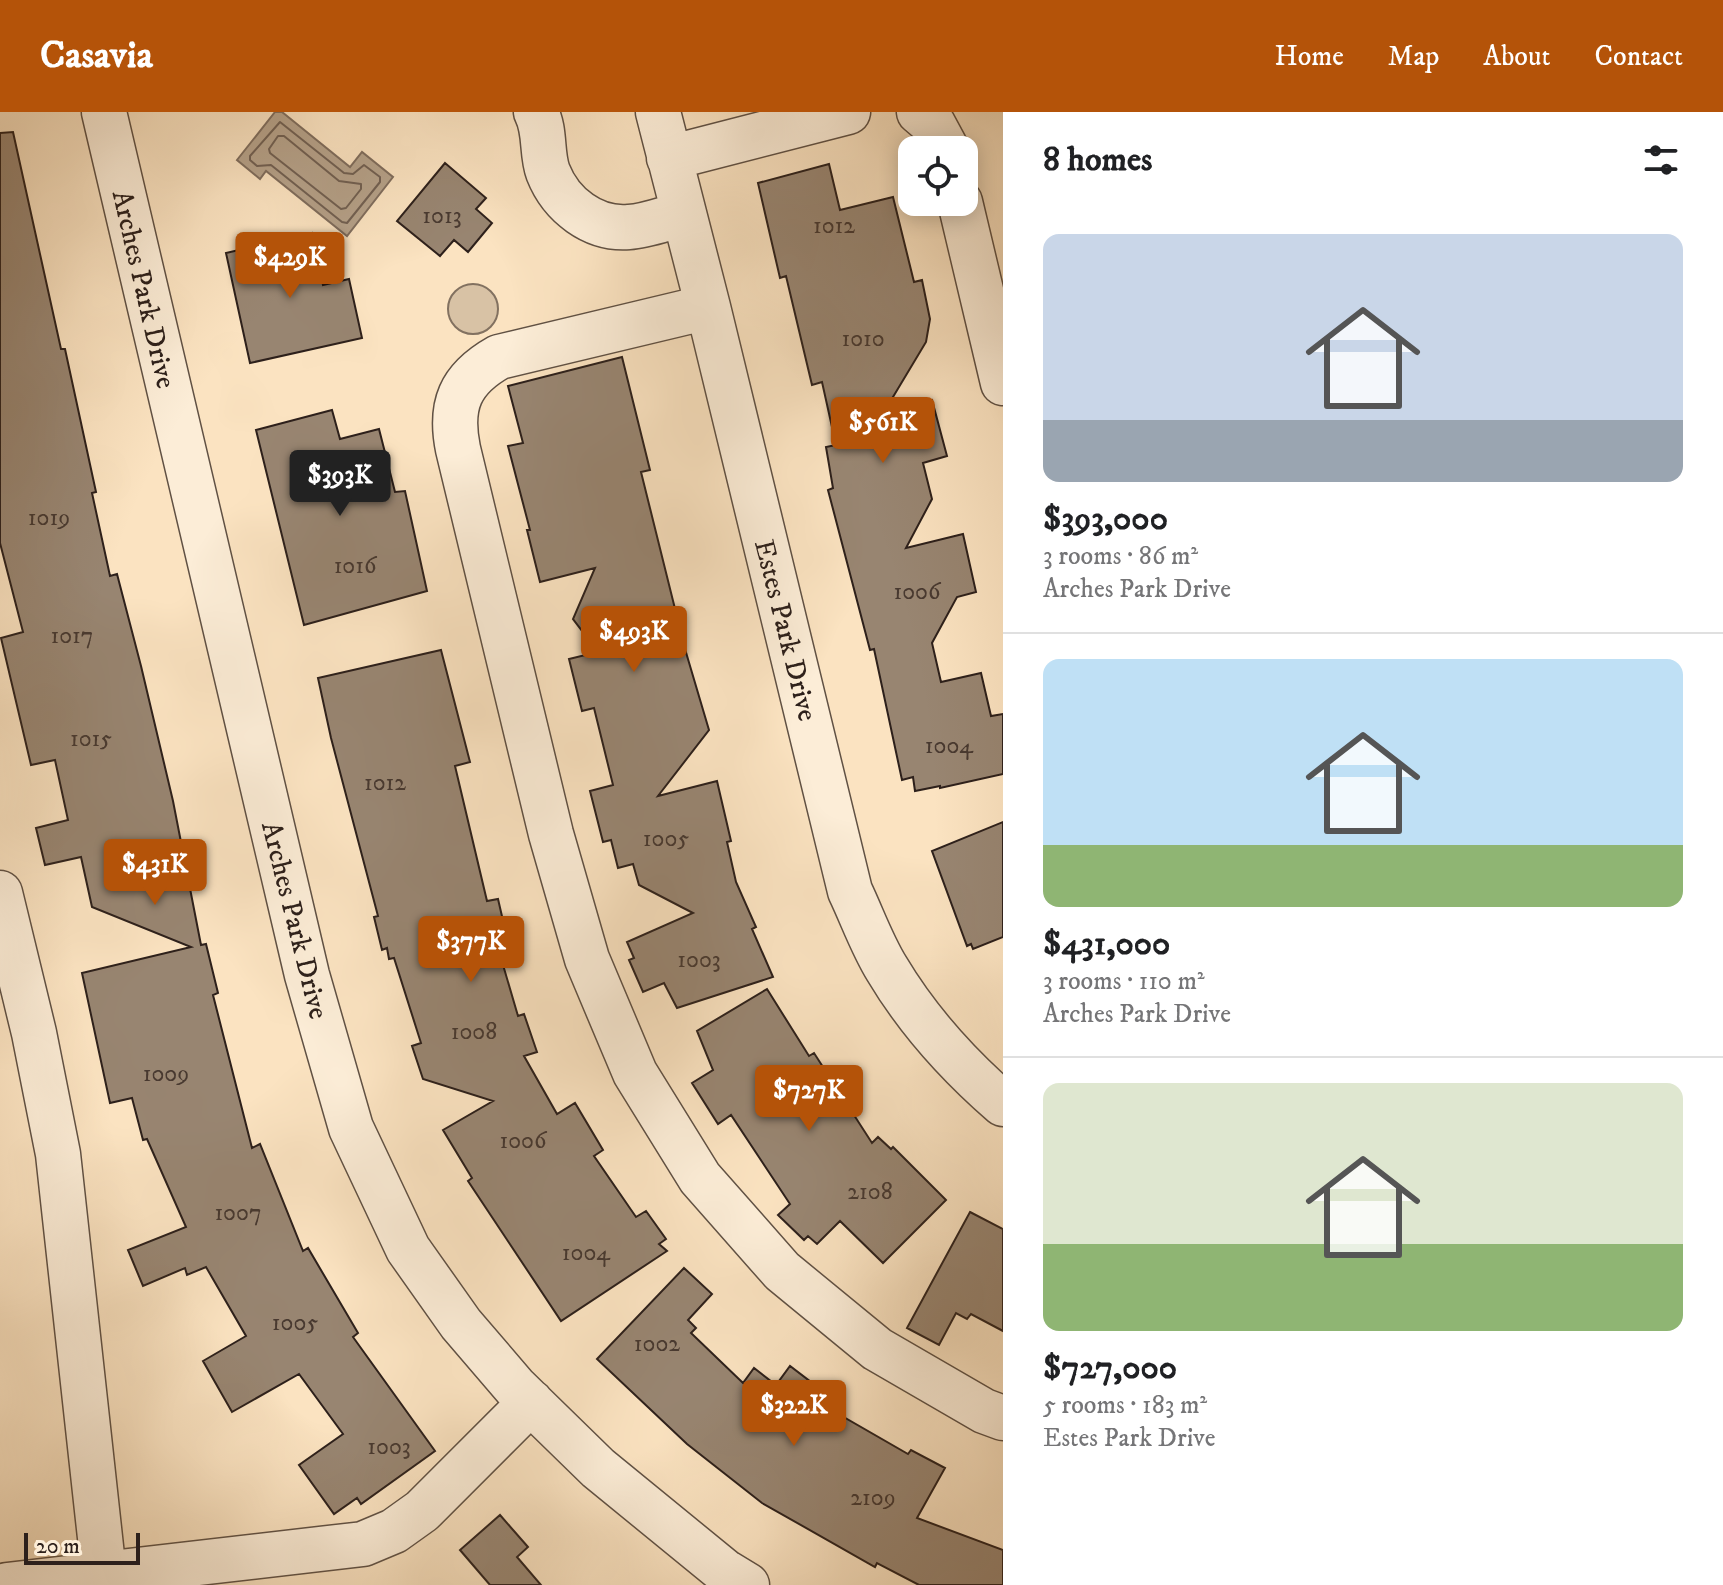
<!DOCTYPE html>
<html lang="en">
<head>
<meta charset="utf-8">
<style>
  :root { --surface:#fff; --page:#f6f6f6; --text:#202124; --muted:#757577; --line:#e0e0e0; --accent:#b45309 }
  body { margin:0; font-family:"IM FELL DW Pica",serif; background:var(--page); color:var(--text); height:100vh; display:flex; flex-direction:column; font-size:30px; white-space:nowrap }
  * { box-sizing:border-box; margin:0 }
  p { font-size:26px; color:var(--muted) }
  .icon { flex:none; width:44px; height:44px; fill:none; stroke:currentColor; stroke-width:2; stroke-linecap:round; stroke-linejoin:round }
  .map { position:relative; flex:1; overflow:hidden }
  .details { display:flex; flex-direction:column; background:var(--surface); width:720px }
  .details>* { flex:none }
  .buttons { position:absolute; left:898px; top:24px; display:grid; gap:16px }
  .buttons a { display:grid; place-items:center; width:80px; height:80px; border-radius:16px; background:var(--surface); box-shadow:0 4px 20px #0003; font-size:40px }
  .scale { position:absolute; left:24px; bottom:20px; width:116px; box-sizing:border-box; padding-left:8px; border:4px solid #2d201b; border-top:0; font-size:22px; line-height:28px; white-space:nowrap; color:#2d201b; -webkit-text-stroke:6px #fcedd7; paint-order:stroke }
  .price { position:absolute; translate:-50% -68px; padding:0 18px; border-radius:8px; background:var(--accent); color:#fff; font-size:26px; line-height:52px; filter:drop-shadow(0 2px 4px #0008) }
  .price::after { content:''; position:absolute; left:50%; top:48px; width:24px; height:18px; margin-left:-12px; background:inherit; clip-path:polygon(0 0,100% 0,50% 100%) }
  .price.selected { background:#222; color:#fff }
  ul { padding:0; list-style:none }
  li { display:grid; align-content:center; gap:16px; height:424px; padding:0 40px }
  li+li { border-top:2px solid var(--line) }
  li span { display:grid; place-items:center; height:248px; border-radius:16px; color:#555 }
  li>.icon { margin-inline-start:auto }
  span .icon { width:144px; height:144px; fill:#fffc; stroke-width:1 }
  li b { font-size:34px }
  h2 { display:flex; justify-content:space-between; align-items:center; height:96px; padding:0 40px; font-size:34px }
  header { display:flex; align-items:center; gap:48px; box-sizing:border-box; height:112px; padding:0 40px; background:var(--accent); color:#fff }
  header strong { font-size:38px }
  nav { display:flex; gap:44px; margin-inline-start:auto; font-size:28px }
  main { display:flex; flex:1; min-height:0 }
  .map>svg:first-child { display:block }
</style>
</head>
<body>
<header>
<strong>Casavia</strong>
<nav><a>Home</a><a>Map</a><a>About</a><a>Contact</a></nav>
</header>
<main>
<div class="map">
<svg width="1003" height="1473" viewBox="0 0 1003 1473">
  <rect width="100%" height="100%" fill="#fbe3c1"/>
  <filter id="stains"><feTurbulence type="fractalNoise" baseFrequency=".0025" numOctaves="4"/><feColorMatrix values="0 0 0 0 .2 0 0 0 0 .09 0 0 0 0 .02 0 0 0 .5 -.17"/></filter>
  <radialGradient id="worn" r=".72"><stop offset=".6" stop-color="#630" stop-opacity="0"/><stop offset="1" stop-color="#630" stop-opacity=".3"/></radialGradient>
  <path fill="#d8c2a5" stroke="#827160" stroke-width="2" d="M448 197a25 25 0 1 1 50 0a25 25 0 1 1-50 0Z"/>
  <path fill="#b5a189" stroke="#7f6d5d" stroke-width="2" d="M275,0H282L350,55L362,40L393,65L347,124L266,59L260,67L237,48Z"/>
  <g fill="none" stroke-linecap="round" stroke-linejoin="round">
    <path stroke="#716052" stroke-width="2" d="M280,10L344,61L353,62L364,53L380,65V70L347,111L342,110L271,53L257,54L250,48V44Z
      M278,24H284L339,69L361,72V77L346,96L341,97L270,41L269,37Z"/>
  </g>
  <path fill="#988571" stroke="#2d201b" stroke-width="2" d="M13,20L61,237H65L96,380L92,381L110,464L117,462L141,554L173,689L201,833L206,832L218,881L213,883L252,1036L260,1032L303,1139L308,1136L358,1221L353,1225L435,1339L361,1392L357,1386L334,1402L299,1353L343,1322L299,1262L232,1300L203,1249L246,1224L206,1155L187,1163L185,1156L143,1174L128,1138L186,1115L147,1027L143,1028L132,986L110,991L82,861L191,835L92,795L81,745L45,753L36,716L68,708L55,648L31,653L1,526L23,520L0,431V21Z
    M445,51L486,86L476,97L492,111L468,140L454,128L440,144L397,109Z
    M829,52L840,98L893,85L914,170L922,168L930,207L926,230L884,300L932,288L947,344L923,351L932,387L906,436L963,422L976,480L957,485L932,531L941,570L981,561L991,604L1003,602V662L940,676V674L915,679L913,665L902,668L874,537L870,538L828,378L833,376L826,335L836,333L822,270L812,273L786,164L780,166L758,71Z
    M312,121L323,173L349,167L362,226L250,251L226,141Z
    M622,245L650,358L641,360L685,537L709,618L658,684L717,669L731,729L727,730L736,770L756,815L752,817L773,865L677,896L664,871L643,880L629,848L634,846L627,830L693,801L639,773L633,752L618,756L611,728L603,730L590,679L613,673L594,596L582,599L569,547L598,540L573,507L595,456L540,470L527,418H530L508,334L523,331L508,274Z
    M332,298L340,327L379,317L395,380L405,379L427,479L304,513L256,318Z
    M441,538L470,650L455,654L487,789L498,787L507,826L496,829L518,904L524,902L537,940L524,944L557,1002L575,991L603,1038L594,1044L636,1105L646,1099L666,1127L659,1132L667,1139L561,1209L468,1069L472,1066L443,1018L493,989L423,967L412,934L421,931L394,846L389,847L387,836L382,838L374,805L378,804L331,626L318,566Z
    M1003,710V825L973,837L971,832L967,834L932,739Z
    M767,877L809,944L814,941L872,1031L878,1025L891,1037L893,1035L946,1088L883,1151L840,1109L817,1132L808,1124L804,1128L778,1103L790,1092L731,1003L718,1012L692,971L713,958L697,919Z
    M970,1100L1003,1117V1219L971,1202L967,1207L956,1201L939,1233L907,1216Z
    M684,1156L712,1182L688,1208L696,1216L691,1221L743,1271L754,1256L776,1273L790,1254L841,1293L835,1300L908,1342L911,1338L945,1356L917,1406L1003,1438V1473H919L877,1451L875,1455L762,1391L687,1332L597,1247Z
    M500,1403L528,1435L517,1445L541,1473H490L460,1438Z"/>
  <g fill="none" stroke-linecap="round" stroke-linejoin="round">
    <g stroke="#605144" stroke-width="47">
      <path id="minor" d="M104,0L307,863L351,1016L408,1137L461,1212L515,1275L598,1356L724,1459L747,1473
        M536,0C546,19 541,41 548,60C561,93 593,118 629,115C647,114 666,106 683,102
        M658,0L708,195L850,779C862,804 872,833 887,857C918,909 957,952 1003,992
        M919,0L933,12L947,38
        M669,46L848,0
        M960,90L1003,271
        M708,195L499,245C460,267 449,293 458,337L551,722L587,847L635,961L700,1066L782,1159L877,1237L984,1299L1003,1306
        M0,781L34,921L58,1042L104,1462
        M7,1473L363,1432L394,1419L422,1399L531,1290"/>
    </g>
    <use href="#minor" stroke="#fcedd7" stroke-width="44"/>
  </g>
  <g text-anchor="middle" stroke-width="6" stroke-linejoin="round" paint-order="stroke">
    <g font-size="24" fill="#483930">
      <text x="442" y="111">1013</text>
      <text x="834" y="121">1012</text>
      <text x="863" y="234">1010</text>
      <text x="49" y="413">1019</text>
      <text x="355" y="461">1016</text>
      <text x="917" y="487">1006</text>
      <text x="72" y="531">1017</text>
      <text x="91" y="634">1015</text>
      <text x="949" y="641">1004</text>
      <text x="385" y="678">1012</text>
      <text x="666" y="734">1005</text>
      <text x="699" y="855">1003</text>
      <text x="474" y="927">1008</text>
      <text x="166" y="969">1009</text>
      <text x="523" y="1036">1006</text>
      <text x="870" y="1087">2108</text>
      <text x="238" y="1108">1007</text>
      <text x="586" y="1148">1004</text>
      <text x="295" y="1218">1005</text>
      <text x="657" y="1239">1002</text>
      <text x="389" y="1342">1003</text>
      <text x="873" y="1393">2109</text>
    </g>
    <g font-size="28" fill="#2d201b" stroke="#fcedd7">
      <text transform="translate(145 177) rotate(77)" y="10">Arches Park Drive</text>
      <text transform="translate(787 518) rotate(76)" y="10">Estes Park Drive</text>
      <text transform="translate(296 808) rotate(76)" y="10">Arches Park Drive</text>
    </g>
  </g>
  <rect width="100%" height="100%" filter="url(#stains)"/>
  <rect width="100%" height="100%" fill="url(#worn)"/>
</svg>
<div class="buttons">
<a><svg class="icon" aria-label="locate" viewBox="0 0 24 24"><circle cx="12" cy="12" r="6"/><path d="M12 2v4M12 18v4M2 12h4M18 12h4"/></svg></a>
</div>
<div class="scale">20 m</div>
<b class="price" style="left:290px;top:188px">$429K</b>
<b class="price" style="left:883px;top:353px">$561K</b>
<b class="price selected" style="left:340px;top:406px">$393K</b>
<b class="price" style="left:634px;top:562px">$493K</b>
<b class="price" style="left:155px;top:795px">$431K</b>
<b class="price" style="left:471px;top:872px">$377K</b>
<b class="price" style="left:809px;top:1021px">$727K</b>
<b class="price" style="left:794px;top:1336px">$322K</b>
</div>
<section class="details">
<h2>8 homes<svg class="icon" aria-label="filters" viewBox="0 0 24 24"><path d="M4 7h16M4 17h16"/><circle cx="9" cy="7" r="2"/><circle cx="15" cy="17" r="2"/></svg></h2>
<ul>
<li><span style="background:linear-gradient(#c9d6e8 75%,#9aa5b1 0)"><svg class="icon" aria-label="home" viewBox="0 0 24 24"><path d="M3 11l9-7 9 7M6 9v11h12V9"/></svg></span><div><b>$393,000</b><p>3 rooms · 86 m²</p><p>Arches Park Drive</p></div></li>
<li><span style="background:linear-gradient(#bfe0f5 75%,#8fb573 0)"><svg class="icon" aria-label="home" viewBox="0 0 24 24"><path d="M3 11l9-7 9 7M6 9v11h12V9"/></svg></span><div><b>$431,000</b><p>3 rooms · 110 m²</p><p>Arches Park Drive</p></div></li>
<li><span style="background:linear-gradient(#dfe7d0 65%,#8fb573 0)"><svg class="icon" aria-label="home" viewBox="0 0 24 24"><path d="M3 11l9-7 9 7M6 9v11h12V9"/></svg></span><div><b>$727,000</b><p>5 rooms · 183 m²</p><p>Estes Park Drive</p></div></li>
</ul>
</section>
</main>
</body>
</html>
